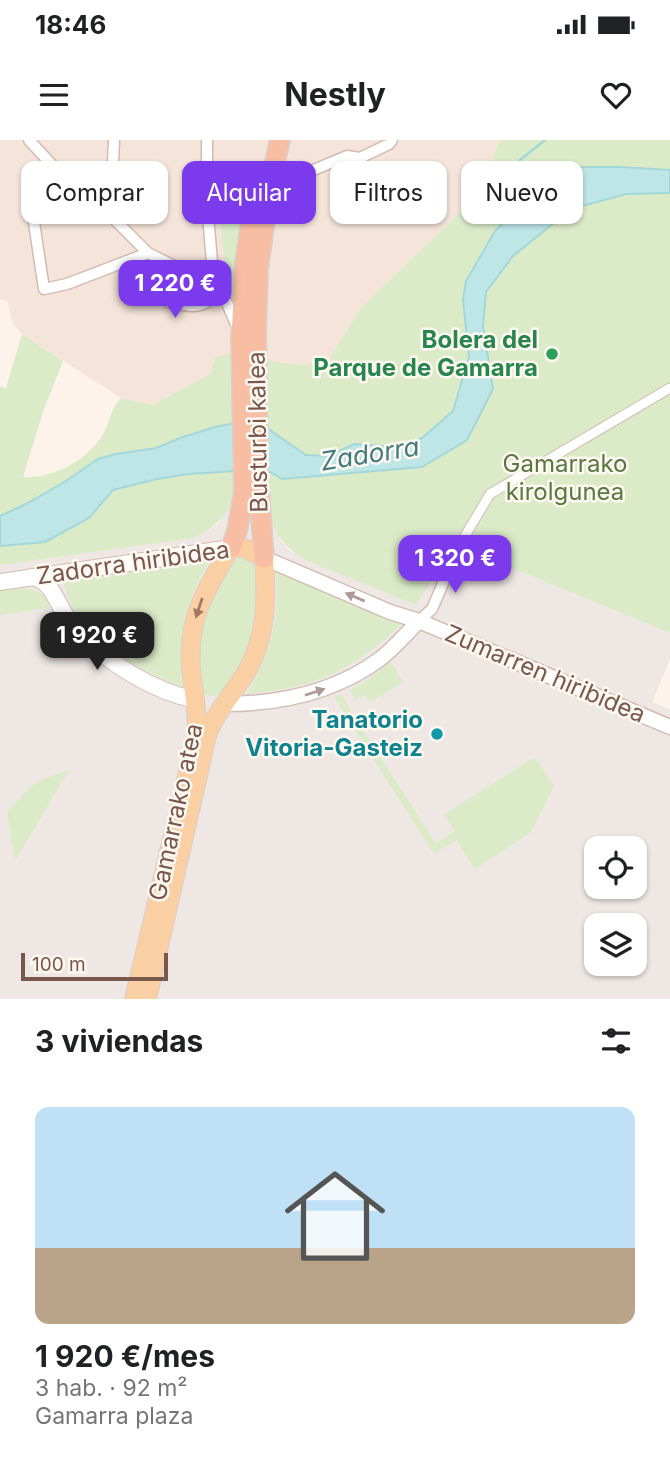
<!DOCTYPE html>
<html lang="es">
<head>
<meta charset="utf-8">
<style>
  :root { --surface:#fff; --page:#f2f2f2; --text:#202124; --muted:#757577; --line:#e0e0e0; --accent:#7c3aed }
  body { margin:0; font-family:Inter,sans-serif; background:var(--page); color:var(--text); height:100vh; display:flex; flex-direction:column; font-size:26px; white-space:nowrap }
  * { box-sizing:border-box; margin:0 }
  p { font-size:23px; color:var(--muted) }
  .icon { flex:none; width:38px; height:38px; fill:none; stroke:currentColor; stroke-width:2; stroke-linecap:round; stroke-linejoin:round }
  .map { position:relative; height:859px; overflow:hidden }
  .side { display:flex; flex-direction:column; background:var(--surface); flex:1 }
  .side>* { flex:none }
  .guide { position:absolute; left:21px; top:21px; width:628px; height:63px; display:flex; gap:14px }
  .fabs { position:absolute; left:584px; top:696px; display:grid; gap:14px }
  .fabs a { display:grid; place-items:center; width:63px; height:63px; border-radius:14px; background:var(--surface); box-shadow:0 2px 5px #0004; font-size:35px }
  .scale { position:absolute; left:21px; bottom:18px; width:147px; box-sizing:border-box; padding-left:7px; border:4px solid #78574d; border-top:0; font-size:19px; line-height:24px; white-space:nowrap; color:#78574d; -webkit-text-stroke:5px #fff8f1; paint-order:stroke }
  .price { position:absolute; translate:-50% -60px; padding:0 16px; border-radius:14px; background:var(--accent); color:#fff; font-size:23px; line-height:46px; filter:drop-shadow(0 2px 4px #0008) }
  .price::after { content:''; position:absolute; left:50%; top:42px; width:21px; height:16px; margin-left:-10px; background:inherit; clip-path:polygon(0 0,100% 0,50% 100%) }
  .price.active { background:#222; color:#fff }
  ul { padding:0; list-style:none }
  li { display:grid; align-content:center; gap:14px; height:371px; padding:0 35px }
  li+li { border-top:2px solid var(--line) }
  li span { display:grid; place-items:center; height:217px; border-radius:14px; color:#555 }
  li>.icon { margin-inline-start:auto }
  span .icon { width:126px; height:126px; fill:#fffc; stroke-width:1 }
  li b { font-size:30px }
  h2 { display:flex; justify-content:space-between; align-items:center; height:84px; padding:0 35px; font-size:30px }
  .tag { padding:0 24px; border-radius:14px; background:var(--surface); box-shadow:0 2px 5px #0004; font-size:24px; line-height:63px }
  .tag.active { background:var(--accent); color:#fff }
  .status { display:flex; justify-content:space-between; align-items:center; height:49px; padding:0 35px; background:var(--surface); direction:ltr }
  .status svg { height:19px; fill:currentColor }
  header { display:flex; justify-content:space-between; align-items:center; height:91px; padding:0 35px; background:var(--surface); font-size:32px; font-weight:700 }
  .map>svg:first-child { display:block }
</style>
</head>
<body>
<div class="status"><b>18:46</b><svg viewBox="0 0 49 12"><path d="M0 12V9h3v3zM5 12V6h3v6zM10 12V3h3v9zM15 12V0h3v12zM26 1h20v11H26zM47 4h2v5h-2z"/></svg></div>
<header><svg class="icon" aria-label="menu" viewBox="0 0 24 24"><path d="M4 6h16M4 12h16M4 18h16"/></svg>Nestly<svg class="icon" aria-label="heart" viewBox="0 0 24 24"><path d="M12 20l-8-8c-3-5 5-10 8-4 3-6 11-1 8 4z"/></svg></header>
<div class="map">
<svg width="670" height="859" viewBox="0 0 670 859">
  <rect width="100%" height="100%" fill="#fdf3ea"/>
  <path fill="#f4e4d9" d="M0,0H500L481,52L360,169L328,221L319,224L286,225L234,212L211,233L153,265L121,258L22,194L13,184L7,161L0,159Z"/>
  <path fill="#eee7e3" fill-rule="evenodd" d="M235,331L270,332V351L274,387L280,400L290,411L436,433L448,401L670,493V519L652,562L670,570V859H0V425L194,398L208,391L218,384L227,371ZM597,709H635V747H597ZM597,786H635V824H597Z"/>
  <path fill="#dbebc8" d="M500,0H670V30L619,27L531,54L495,91L463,160L469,217L453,271L422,298L397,307L354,304L328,316L305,315L254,279L215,287L183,297L156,308L116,314L98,319L66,341L26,364L0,376V246L6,248L22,194L63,221L44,269L23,337C54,339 93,318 106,288C112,275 110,270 121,258L153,265L211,233L215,218L234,212L266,229L267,220C286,225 308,227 328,221L360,169L481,52Z
    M670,53V493L449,402L436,433L416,465L306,420C266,397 269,374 270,332L282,339L422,327L493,249L483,186L486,152L513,116L571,69L626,54Z
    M247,59L240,90L234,169L221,138L219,126L225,125L219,70Z
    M235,331C235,338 235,346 234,353C230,375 213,389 194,398L0,425V406L45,401L89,378L113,350L157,339L189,334Z
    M213,415C185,461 177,492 182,547C142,531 99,507 75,471C70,463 67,454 64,446L67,439Z
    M241,416L254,420L259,429L256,487L242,527L220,555C214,557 209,557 204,553C193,541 200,482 206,467C211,453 225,433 233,419Z
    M275,428L398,481L402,484C354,530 312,549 246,554C271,515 281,474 275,428Z
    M14,446L15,449C32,447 45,450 49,468L0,475V448Z
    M391,522L403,542L370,562L365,554L356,560L350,550L368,540Z
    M342,554L352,573L436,704L455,691L444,675L531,619H535L538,622L554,646L531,692L475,729L456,700L434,714L334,557Z
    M69,630L15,721L7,672L31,646L46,638Z"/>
  <path fill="#bee6e7" stroke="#a4d7d9" stroke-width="2" d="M568,27H619L670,30V53L626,54L571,69L513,116L486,152L483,186L493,249L467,300L422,327L282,339L270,332L235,331L189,334L157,339L113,350L89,378L45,402L0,406V376L26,364L66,341L98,319L116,314L156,308L183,297L215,287L254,279L306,315L329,316L354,304L397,307L422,298L453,271L469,217L463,160L466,141L495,91L531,54Z"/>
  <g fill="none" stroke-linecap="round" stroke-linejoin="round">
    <path stroke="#a4d7d9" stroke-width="2.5" d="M501,85L499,77L520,20L545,0"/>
    <g stroke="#d2bcb2" stroke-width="11">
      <path id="pedestrian" d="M459,406L490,354L670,248"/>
    </g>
    <g stroke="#d2bcb2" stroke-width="13">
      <path id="minor" d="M29,0L52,25L114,79L148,113L214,146L226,161L238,189
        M52,25L36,55L33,76L44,149L67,144L148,113
        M270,44L284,45L299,36L347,16L360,18L389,4L392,0
        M207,63L242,58
        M114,79L112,44L114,0
        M172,125L168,162C183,165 197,170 210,160L214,146L207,63V0
        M419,481L432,469L459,406"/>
    </g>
    <g stroke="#d2bcb2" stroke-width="17">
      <path id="tertiary" d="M264,418L390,472L419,481L670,587
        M224,564C280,564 334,553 380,519C394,508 406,494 419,481"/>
    </g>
    <g stroke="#d5bbaf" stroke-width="18">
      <path id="secondary" d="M32,437C52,441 56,461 66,476C69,482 75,488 79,493C110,524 152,551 196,560
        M0,442L231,408"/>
    </g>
    <g stroke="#d9d0cd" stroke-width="20">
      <path id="primary" d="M134,859L196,598C199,574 193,552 191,528C187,478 206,449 231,408H244L264,418C267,456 267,496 247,531C234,553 215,572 207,596L147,859"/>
    </g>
    <g stroke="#d9d0cd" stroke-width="22">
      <path id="trunk" d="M231,408L237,391L244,352L241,197L245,124L251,80
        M264,418L258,336L256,193L258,129L270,44L280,0"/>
    </g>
    <use href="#pedestrian" stroke="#fff" stroke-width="9"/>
    <use href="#minor" stroke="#fff" stroke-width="10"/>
    <use href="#tertiary" stroke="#fff" stroke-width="14"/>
    <use href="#secondary" stroke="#fff" stroke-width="16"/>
    <use href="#primary" stroke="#facfa4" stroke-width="18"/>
    <use href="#trunk" stroke="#f8bea3" stroke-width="19"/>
  </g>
  <defs><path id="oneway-solid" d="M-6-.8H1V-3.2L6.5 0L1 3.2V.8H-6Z" transform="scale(1.75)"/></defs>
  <g fill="#ae9a94">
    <use href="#oneway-solid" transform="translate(355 457) rotate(-157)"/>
    <use href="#oneway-solid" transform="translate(315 552) rotate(-18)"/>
  </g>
  <use fill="#9f7b67" href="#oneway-solid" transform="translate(199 468) rotate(108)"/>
  <circle fill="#2e9e5b" stroke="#fff8f1" stroke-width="2.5" cx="552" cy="214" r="7"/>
  <circle fill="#0f9aa8" stroke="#fff8f1" stroke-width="2.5" cx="437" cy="594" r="7"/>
  <g text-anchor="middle" stroke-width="5" stroke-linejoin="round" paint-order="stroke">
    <g font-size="24" font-weight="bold" fill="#27864d" stroke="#fff8f1" text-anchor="end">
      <text x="538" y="208">Bolera del<tspan x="538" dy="28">Parque de Gamarra</tspan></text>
    </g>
    <g font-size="24" fill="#78574d" stroke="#fff8f1">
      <text transform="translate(258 292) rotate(-91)" y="8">Busturbi kalea</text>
      <text transform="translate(133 423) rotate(-8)" y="8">Zadorra hiribidea</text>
      <text transform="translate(545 534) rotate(23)" y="8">Zumarren hiribidea</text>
      <text transform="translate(176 672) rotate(-78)" y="8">Gamarrako atea</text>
    </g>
    <g font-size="24" fill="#587841" stroke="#fff8f1">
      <text x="565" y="332">Gamarrako<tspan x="565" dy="28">kirolgunea</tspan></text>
    </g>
    <g font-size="24" font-weight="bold" fill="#0d838f" stroke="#fff8f1" text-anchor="end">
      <text x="423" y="588">Tanatorio<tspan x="423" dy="28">Vitoria-Gasteiz</tspan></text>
    </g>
    <g font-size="26" font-style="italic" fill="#407b7d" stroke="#fff8f1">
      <text transform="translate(370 314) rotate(-9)" y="9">Zadorra</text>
    </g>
  </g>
</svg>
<div class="fabs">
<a><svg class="icon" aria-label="locate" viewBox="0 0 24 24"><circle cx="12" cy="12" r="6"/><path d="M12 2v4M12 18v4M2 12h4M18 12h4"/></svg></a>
<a><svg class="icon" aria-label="layers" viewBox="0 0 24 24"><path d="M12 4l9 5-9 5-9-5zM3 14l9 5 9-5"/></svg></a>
</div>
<div class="scale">100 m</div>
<b class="price" style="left:175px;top:180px">1 220 €</b>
<b class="price" style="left:455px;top:455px">1 320 €</b>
<b class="price active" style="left:97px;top:532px">1 920 €</b>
<div class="guide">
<a class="tag">Comprar</a>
<a class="tag active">Alquilar</a>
<a class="tag">Filtros</a>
<a class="tag">Nuevo</a>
</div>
</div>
<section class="side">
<h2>3 viviendas<svg class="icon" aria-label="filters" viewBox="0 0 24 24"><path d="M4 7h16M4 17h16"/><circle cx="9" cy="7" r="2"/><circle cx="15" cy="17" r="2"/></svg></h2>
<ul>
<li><span style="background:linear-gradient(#bfe0f5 65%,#b9a48a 0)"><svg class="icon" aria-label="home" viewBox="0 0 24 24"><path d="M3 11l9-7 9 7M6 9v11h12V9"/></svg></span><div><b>1 920 €/mes</b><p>3 hab. · 92 m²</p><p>Gamarra plaza</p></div></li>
</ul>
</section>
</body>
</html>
